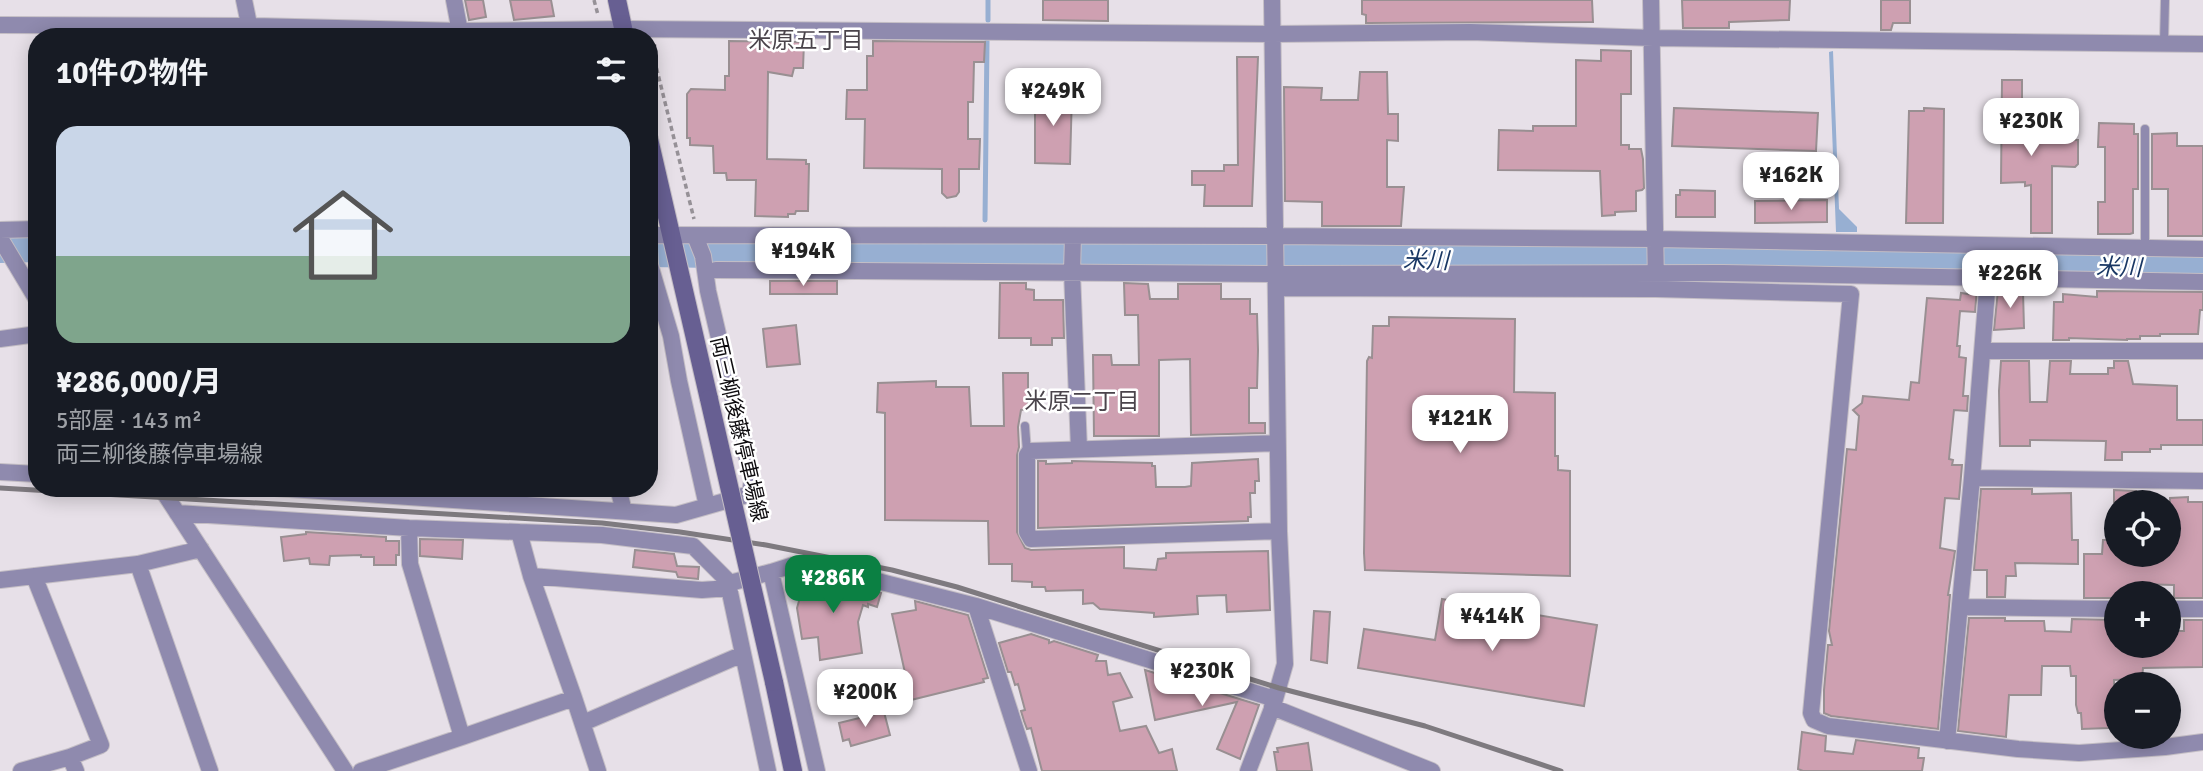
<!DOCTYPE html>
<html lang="ja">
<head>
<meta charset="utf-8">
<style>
  :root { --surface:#171b24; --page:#242831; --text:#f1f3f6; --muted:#9ea1a6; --line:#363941; --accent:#0b8043 }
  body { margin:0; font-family:Signika,"Noto Sans JP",sans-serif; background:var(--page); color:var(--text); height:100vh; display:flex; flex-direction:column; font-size:26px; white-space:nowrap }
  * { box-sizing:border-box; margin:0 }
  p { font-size:23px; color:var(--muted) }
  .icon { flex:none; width:38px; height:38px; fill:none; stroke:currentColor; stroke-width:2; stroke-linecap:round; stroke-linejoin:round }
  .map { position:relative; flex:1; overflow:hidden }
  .side { position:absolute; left:28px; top:28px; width:630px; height:469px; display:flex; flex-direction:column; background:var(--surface); border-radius:28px; box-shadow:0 4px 18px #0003 }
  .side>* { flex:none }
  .controls { position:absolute; left:2104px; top:490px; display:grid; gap:14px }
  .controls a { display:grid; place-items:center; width:77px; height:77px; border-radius:50%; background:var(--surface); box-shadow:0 4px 18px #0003; font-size:35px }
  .price { position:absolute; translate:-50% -60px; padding:0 16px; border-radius:14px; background:#fff; color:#222; font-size:23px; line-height:46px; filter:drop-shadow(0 2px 4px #0008) }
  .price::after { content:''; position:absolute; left:50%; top:42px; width:21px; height:16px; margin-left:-10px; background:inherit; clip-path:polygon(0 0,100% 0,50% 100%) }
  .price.active { background:var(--accent); color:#fff }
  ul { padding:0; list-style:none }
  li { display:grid; align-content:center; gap:14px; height:371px; padding:0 28px }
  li+li { border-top:2px solid var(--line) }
  li span { display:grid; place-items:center; height:217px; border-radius:21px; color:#555 }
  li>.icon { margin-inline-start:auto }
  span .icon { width:126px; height:126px; fill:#fffc; stroke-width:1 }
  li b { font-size:30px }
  h2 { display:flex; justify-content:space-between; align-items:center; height:84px; padding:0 28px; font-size:30px }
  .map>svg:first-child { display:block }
</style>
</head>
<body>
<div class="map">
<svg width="2203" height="771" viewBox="0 0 2203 771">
  <rect width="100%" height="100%" fill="#e7e0e8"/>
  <path fill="#97afd2" d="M1833,51L1839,209L1857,227V232H1836L1829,52Z"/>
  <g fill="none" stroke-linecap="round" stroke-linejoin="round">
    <path stroke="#97afd2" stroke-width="5" d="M988,20V0
      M985,220L987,41"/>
    <path stroke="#97afd2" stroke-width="32" d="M0,247L37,246
      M649,251L1163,259L1624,260L2203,268"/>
  </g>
  <path fill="#cea0b1" stroke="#998f92" stroke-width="2" d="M465,0H483L486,17L469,20Z
    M510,0H551L554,16L514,20Z
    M1043,0H1108V21L1043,20Z
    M1362,0H1592L1593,22L1366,23V15L1362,14Z
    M1682,0H1790L1789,20L1729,22V28H1683Z
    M1881,0H1910V23H1893L1891,30H1881Z
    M729,41L804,42L803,68H794L792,76L768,72L767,159L806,160V164H809L808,211H796L795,214H788V217L755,216L756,180H727L726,173H714L713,146L690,145V138H687V94L691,89L725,90V76H729Z
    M873,41L985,42L984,62H974L973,102H968V139H980L979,169H959V192L956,196L947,198L942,193V169L864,168L865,119H846L847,90H867V56H873Z
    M1601,50L1631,51V94H1621V145H1629V149H1641L1643,159L1644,188L1642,190L1636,191V211L1615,212V215L1602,216L1600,171L1498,170L1499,130L1533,131V126H1576V60L1601,61Z
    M1237,57H1258L1252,206H1204L1205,185H1192V171H1224V165H1238Z
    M1360,72H1387L1388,114H1398V141L1387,140V187H1404L1401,226H1322V202L1285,201L1284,87L1322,88L1321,100H1358Z
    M2002,80H2022V139L2078,140V164L2075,167L2052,166V233H2031V185L2025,186V182L2001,183Z
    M1035,93H1072L1070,164L1035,163Z
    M1674,108L1818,113L1816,151L1672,146Z
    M1924,108L1944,109L1943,223H1906L1909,111H1924Z
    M2099,123L2134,124V134H2138V189H2133V233L2130,234H2098V202H2105V147H2098Z
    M2177,133V146H2203V236H2168V189H2152V134Z
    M1680,190L1715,191V217H1676V195H1680Z
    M1827,200V222L1755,223V201Z
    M770,281H837V294H770Z
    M1000,283H1026V289L1034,290V300H1063L1064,338H1052V345H1031V338H999Z
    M1124,283L1148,284L1150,299H1178V284H1221V299H1250V314H1257L1258,350L1257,388H1249V423H1265V433L1191,435L1190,359L1159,360V436H1094L1093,355H1111L1112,365H1139L1138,315H1125Z
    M1968,288H1977L1975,312L1960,311L1957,346H1960L1959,357L1966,358L1963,396H1968L1967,411L1954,410L1949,459L1953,460L1952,465H1962L1959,499L1945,498L1940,548L1955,551L1948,595H1950L1938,729L1831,716L1824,713V690L1828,645H1832L1829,631L1847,449L1856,450L1859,416L1853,410L1862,403L1863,396L1909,400L1911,382L1919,383L1927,298L1960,300L1961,293L1968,294Z
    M1998,290H2018V292H2023L2024,328L1994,330Z
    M2097,291L2203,292V310H2200L2198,334H2160V336H2140V339H2127V340L2069,338V340H2053L2054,302H2063V294L2097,297Z
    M1389,317L1515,319L1514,392L1555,393V456H1558V470L1570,471V576L1365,570L1364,553L1367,361L1369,357L1372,358L1373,326H1389Z
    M796,325L800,364L767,367L763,329Z
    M2001,361H2029L2030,402H2047L2050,361H2071L2070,374H2108V368H2114V361H2128L2133,384L2177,386V420H2203V445H2161V449H2150V452H2122V460H2105L2106,441L2030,440V446H2000L1999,391Z
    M1003,373H1028V409L1021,410L1018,427L1019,447L1017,455V532L1025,548L1031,550L1124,547V568L1156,570L1158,559L1166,558V553L1268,551L1270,610L1227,612L1226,595L1197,596L1198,614L1154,617V613L1100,609L1093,603L1083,604V590L1046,591L1045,587H1032V582L1012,581V564H989L988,521L885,520V413L877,412L878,383L936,381V387H969L971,426H1004Z
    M1258,459L1259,481H1255V493H1250L1251,517H1248V521L1038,528V461H1046V464L1072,463V461L1152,463V466H1155L1156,487H1185L1191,486L1192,463Z
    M1981,489H2032V494L2071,493L2072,540H2078V564L2015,563L2016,576H2006L2005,597H1987V570H1974Z
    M2114,490L2136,491L2135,502H2114Z
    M2188,497V502H2203V598H2174V585L2137,584V593H2116V598H2084V554H2102L2103,540H2116V555H2168L2170,498Z
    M306,532L386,537V541H399V555H396V565H374V557H361V555L330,556L329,565L310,564L309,558L284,561L281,537L306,534Z
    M420,539L463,540L462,559L420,556Z
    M635,550L674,554L677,566L699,567L698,579L678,577L676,572L633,567Z
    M806,576L820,577L881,593L877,607L868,604V607L863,605L858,622L862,653L820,660L818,637L802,639L797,608Z
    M1442,599L1597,625L1584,706L1358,668L1364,629L1435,640Z
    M915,601L968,615L988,678L983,679L984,682L911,700L892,614L916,610Z
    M1314,611L1330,612L1327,663L1311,660Z
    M1969,618H2005V621H2044L2045,631L2071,632L2072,619L2116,620V646H2168V631H2184V620H2203V667L2143,668L2142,679L2114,680V694H2109V728L2082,729L2081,713H2078L2076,705V676H2071L2070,666H2042L2041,695H2009L2006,737L1958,731Z
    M1031,634L1049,640V643L1054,641L1098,655L1096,661H1106L1108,675L1120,673L1132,697L1113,702L1120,731L1146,726L1159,753L1172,749L1177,771H1042L1031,728L1027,729L1024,721L1021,711L1025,710L1018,684L1015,685L1011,672H1008L999,643Z
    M1145,670L1259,705L1240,759L1217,749L1237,702L1155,720Z
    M884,712L890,735L851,746L849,739L843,741L839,723Z
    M1802,732L1826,736L1825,751L1853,754L1856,740L1919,748L1918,758H1924L1922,771H1803L1798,769Z
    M1308,743L1312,771H1277L1274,752H1278L1277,748Z"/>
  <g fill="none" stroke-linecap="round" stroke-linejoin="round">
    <g stroke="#c4bec5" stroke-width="10">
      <path id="lane" d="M2164,43L2165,0
        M2145,248V129
        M1025,426L1027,452"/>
    </g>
    <g stroke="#c4bec5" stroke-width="18">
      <path id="street" d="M244,0L251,34
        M454,0L461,37
        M1651,0L1656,284
        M0,25L249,26L460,31L624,29L1273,34L1470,32L1653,38L2203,44
        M0,230L37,229
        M649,235L1274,236L1656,239L2203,249
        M1073,236L1072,272L1079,449
        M0,238L37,300
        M649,247L650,265L671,336L679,381L707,506
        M716,270L1275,274L1723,273L2203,282
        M1276,288L1656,289L1851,294L1811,713L1814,720L1828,726L2018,749L2079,753L2165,747L2203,742
        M0,339L37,334
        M1983,351H2203
        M1277,443L1030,451L1027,455V532L1031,539L1279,531
        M0,472L37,474
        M1972,478L2203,481
        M161,488L345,771
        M275,488L676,515L750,494L752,480L708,291L703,256L695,236
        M618,488L624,511
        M177,513L409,528L519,532L531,576L702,590L729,588L730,583L771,572L817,771
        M519,532L602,535L693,546L730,583
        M138,564L210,771
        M771,572L793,565L822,567L976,606
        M34,576L101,745L70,757
        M0,580L138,564L201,549
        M729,588L768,771
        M1960,607L2116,609
        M2168,609H2203
        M574,698L598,771
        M1272,707L1432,771
        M583,723L743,654
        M462,737L574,698L531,576
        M1947,741L1972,478L1988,278
        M21,771L70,757L76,771
        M361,771L462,737L410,564L409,528
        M1029,771L976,606L1275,699
        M1248,771L1273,706L1285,664L1279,531L1272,0"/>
    </g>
    <g stroke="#c4bec5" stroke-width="20">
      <path id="secondary" d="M617,0L625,37
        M649,139L709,399
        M774,682L793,771"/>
    </g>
    <path stroke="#969197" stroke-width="3.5" stroke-dasharray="5 3.5" stroke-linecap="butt" d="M594,0L598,15
      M655,44L652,50L694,219"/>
    <use href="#lane" stroke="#8f8aae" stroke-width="8"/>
    <use href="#street" stroke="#8f8aae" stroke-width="16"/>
    <use href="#secondary" stroke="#675f92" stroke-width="18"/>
    <path stroke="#7e7a7f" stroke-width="5" d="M0,488L602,523L680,532L766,545L892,570L957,587L1279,688L1425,726L1561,771"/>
    <g stroke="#c4bec5" stroke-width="20" stroke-linecap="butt">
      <path id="secondary-bridge" d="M709,399L774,682"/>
    </g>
    <use href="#secondary-bridge" stroke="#675f92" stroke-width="18"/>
  </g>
  <g text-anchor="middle" stroke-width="5" stroke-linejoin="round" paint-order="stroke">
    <g font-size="21" fill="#0d0b0e" stroke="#fff">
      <text transform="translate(739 429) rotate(77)" y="7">両三柳後藤停車場線</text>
    </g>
    <g font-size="23" fill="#4a444b" stroke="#fff">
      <text x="806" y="48">米原五丁目</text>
      <text x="1082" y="409">米原二丁目</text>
    </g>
    <g font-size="23" font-style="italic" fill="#193764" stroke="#fff">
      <text transform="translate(1426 260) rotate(1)" y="8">米川</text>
      <text transform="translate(2119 267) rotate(1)" y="8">米川</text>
    </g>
  </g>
</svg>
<div class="controls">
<a><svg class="icon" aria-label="locate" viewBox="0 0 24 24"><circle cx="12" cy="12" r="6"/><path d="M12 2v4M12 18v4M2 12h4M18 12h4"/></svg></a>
<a>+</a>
<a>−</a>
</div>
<b class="price" style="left:1053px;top:128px">¥249K</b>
<b class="price" style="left:2031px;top:158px">¥230K</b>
<b class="price" style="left:1791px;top:212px">¥162K</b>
<b class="price" style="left:803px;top:288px">¥194K</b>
<b class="price" style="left:2010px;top:310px">¥226K</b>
<b class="price" style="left:1460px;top:455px">¥121K</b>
<b class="price active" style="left:833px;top:615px">¥286K</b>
<b class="price" style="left:1492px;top:653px">¥414K</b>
<b class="price" style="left:1202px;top:708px">¥230K</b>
<b class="price" style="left:865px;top:729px">¥200K</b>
<section class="side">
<h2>10件の物件<svg class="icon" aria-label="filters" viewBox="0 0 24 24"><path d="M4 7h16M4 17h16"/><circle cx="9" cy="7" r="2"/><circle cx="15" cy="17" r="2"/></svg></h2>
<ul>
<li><span style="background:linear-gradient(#c9d6e8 60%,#7fa58c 0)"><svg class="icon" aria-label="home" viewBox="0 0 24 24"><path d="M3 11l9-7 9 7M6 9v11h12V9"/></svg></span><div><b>¥286,000/月</b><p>5部屋 · 143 m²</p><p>両三柳後藤停車場線</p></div></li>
</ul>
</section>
</div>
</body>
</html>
